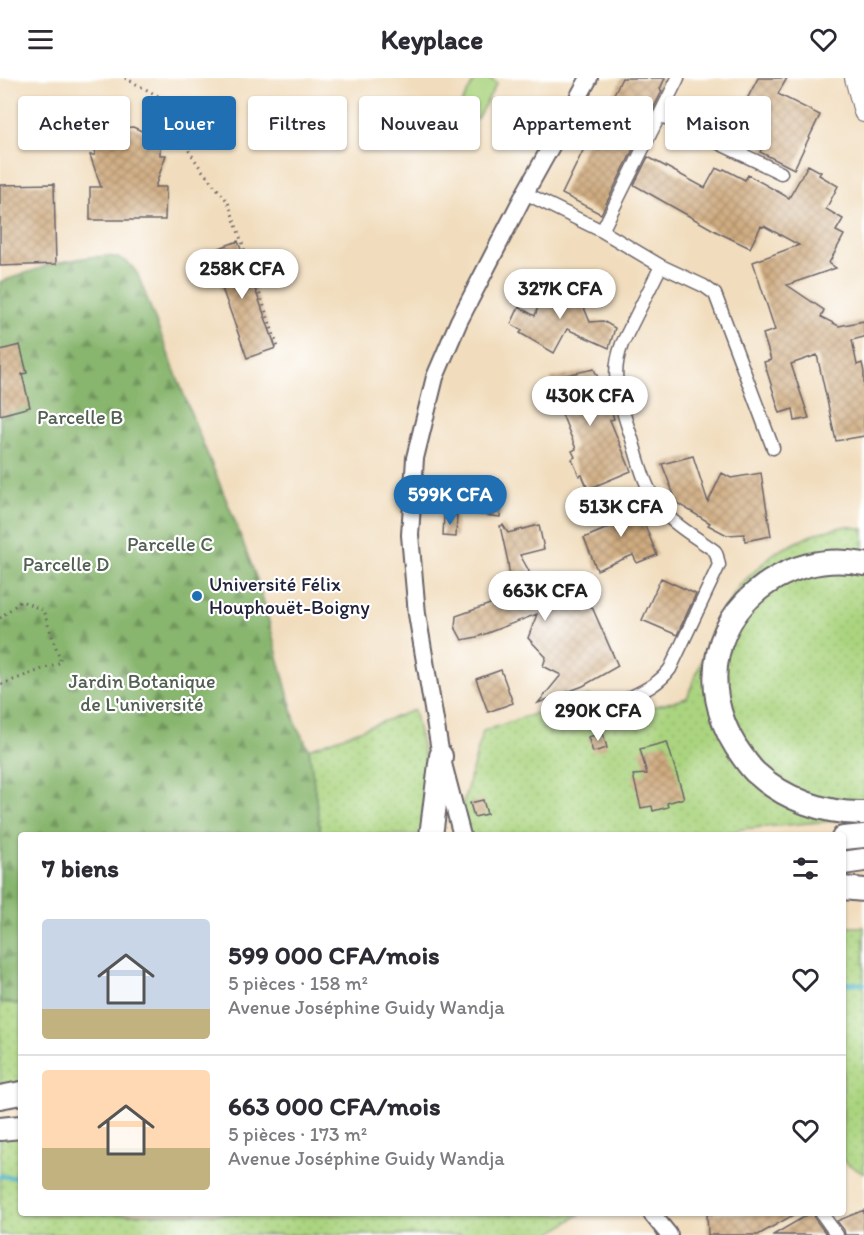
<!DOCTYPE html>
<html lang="fr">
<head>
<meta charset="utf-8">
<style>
  :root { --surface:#fff; --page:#f7f7f7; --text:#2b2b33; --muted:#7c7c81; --line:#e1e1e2; --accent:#1f6fb2 }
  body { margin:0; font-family:Itim,sans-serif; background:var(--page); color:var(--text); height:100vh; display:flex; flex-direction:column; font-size:22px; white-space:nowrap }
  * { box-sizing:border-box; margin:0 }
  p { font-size:20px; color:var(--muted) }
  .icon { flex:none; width:33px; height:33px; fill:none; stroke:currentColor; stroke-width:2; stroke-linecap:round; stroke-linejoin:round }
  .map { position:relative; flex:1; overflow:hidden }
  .side { position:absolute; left:18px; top:754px; width:828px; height:384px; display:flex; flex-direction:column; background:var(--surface); border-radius:6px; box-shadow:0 2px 4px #0004 }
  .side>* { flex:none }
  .guide { position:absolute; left:18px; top:18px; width:828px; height:54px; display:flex; gap:12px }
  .price { position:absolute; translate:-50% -51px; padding:0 14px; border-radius:21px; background:#fff; color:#222; font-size:20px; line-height:39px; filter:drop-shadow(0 2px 3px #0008) }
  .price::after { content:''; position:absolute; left:50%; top:36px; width:18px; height:14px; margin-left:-9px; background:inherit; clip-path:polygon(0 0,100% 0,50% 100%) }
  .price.selected { background:var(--accent); color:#fff }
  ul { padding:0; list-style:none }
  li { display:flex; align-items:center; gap:18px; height:150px; padding:0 24px }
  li+li { border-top:2px solid var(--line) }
  li span { display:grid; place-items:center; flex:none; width:168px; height:120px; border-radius:6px; color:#555 }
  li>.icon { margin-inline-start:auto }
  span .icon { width:72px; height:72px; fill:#fffc; stroke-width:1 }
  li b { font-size:26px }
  h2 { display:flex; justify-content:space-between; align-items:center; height:72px; padding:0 24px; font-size:26px }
  .pill { padding:0 21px; border-radius:6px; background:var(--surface); box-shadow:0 2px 4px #0004; font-size:21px; line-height:54px }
  .pill.selected { background:var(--accent); color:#fff }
  header { display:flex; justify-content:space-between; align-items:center; height:78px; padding:0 24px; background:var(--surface); font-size:27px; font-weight:700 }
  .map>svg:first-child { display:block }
</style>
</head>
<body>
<header><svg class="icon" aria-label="menu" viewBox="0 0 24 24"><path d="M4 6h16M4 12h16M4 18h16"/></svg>Keyplace<svg class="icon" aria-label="heart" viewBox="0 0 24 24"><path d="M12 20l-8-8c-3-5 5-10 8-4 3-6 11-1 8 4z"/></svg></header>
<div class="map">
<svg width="864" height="1157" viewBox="0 0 864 1157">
  <defs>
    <pattern id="green-dots" width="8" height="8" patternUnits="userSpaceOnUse" patternTransform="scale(1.5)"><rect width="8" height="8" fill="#abd47f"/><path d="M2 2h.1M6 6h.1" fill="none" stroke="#93b66f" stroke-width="1.8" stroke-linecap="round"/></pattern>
    <pattern id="forest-firs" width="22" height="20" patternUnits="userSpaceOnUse" patternTransform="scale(1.5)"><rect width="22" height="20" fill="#88b66e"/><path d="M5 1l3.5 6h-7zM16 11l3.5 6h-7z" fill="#6f945c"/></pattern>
    <pattern id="building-cross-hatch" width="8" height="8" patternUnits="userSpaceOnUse" patternTransform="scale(1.5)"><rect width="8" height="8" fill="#d0ac80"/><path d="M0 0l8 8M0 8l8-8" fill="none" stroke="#a88c6a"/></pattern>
  </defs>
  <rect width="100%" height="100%" fill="#fff"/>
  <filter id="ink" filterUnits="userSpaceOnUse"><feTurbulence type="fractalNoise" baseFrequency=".0167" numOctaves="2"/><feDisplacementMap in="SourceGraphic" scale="12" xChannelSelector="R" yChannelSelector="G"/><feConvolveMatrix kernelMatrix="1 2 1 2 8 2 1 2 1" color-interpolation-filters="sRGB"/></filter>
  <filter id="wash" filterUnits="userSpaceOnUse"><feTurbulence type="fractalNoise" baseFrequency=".008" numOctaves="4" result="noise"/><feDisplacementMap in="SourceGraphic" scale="24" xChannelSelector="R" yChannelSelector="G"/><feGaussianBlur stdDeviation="1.35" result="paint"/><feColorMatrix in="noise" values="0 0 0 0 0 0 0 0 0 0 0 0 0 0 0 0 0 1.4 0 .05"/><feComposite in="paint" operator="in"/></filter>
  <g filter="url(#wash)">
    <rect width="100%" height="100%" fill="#f1ddbd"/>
    <path fill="url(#green-dots)" stroke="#667b5d" stroke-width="1.5" d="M846,448L864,451V740L741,751L722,758H454L483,653L590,617L596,644L687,620L716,544L740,507L774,475L816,455Z
      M414,632L426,686L423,757H321L309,671Z
      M843,849H864V1096L843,1083Z
      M0,924L21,926V1007L0,1010Z
      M21,1056V1136H580L549,1157H0V1057Z"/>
    <path fill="url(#forest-firs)" stroke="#556c54" stroke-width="1.5" d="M109,178C124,180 130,184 138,197L197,351L233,438L260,510L296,647L309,671L321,757L21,758V926L0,924V204L55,185L90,179Z"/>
    <path fill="#abd47f" stroke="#667b5d" stroke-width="1.5" d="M476,0H489L497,5L477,41L458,31Z"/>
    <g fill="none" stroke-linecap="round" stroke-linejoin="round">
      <path stroke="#46b2c4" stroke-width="4.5" d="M843,905L864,906
        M0,1098L21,1100"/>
    </g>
    <g id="blocks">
      <path fill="url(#building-cross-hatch)" d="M622,0H665L660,11L662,13L601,136L562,116L592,54L594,56Z
        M758,0H787L778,16L820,37L794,91L760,74L768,59L745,47L751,37L746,35L750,28L745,25Z
        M133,49L144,54L151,66L160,67V77H166L155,109H166L165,142H90V109H101L90,77H95L96,66H102L109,55L121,50Z
        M648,79L705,110L716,90L722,93L724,91L745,102L748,97L789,120L808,87L821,94L819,97L838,108L826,131L843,141L836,153L844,157L829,185L836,190L787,207L824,232L821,239L839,248L864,243V259L852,262L857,287L862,285L864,294V358L836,363L817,277L791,286L809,340L795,343L793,331L780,335L764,284L771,282L763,256L775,252L753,184L799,167L764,148L763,149L761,148L750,170L719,155L634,107Z
        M54,106L56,186L0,188V107Z
        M238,163L276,270L247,280L209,174Z
        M547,201L580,220L590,244L603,243L615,250L609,270L567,251L554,275L520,255L522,252L511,246L519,229L535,238Z
        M20,267L27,295L22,296L30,329L0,337V272Z
        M594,291L601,306H603L614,341L610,342L631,393L588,411L582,397L579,398L572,381L575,379L572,373L576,371L562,336L551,300Z
        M693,378L708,424L722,395L731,400L761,395L771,458L745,463L744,456L727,457L708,447L710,445L677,425L662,386Z
        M467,413L502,417L500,439L464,435Z
        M635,426V430H638L657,477L637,485L633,477L597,492L584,460L610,449L608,430Z
        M444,437H457L456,459L443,458Z
        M503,447L508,455L539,447L544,471L520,477L529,493L524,506L547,512L574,526L577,523L592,529L618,588L583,608L538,625L561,597L543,588L546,579L528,560L537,536L477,559L462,562L455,549L456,538L496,524L522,517L509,494L508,484L500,448Z
        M661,500L696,516L677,557L642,542Z
        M501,592L513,625L488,634L476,601Z
        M603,655L607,670L593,674L588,659Z
        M667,664L684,720L667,725L668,729L653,733L652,728L641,730L633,697L647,696L640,671Z
        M483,722L487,736L474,739L470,725Z
        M864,1132V1157H845L844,1152L837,1143Z
        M707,1136H795L758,1157H708Z
        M809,1136H814L815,1141L827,1157H773Z"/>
    </g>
  </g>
  <g filter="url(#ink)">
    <use href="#blocks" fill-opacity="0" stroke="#6a6368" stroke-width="1.5"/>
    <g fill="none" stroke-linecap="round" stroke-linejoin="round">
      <g stroke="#6a6368" stroke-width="15">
        <path id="minor" d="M660,37L781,95
          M525,115L602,153L661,188L704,208L715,216L773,370
          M602,153L678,0
          M627,621C643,613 659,606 670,591L719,487L717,478L715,473C697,460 674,447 660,430C645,410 639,385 632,361C626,344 620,326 617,307C615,294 617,279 622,266L661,188
          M822,1136L837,1157"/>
      </g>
      <g stroke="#6a6368" stroke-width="20">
        <path id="tertiary" d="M462,758L441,678L417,536L410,457L415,380L435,299L459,243L525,115L589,0
          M652,1136L669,1157"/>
      </g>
      <g stroke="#6a6368" stroke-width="22">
        <path id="primary" d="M855,0L864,34"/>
      </g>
      <g stroke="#6a6368" stroke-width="26">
        <path id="motorway" d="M864,486C833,480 803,485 776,500C713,536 698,608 736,669C742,678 748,687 755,694C784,721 825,736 864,735
          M431,758L441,678
          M843,760L864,758
          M843,785L864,782
          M843,810L864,812
          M0,1019L21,1015
          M0,1051L21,1049"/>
      </g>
      <path stroke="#6a6368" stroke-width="3" stroke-dasharray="1.5 4.5" stroke-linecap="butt" d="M125,0L162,20L177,37L189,73L201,91L228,124L278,269
        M0,540L21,523L43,532L61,584L0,607"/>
      <use href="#minor" stroke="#fff" stroke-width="12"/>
      <use href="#tertiary" stroke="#fff" stroke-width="16"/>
      <use href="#primary" stroke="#fff" stroke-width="20"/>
      <use href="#motorway" stroke="#fff" stroke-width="22"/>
    </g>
  </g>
  <circle fill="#1f6fb2" stroke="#fff" stroke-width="2" cx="197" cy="518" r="6"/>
  <g text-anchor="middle" stroke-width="4.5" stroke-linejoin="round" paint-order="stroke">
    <g font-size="20" fill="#526053" stroke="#fff">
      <text x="80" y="346">Parcelle B</text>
      <text x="170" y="473">Parcelle C</text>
      <text x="66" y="493">Parcelle D</text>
      <text x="142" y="610">Jardin Botanique<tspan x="142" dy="23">de L'université</tspan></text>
    </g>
    <g font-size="20" fill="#22223b" stroke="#fff" text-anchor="start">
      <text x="209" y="513">Université Félix<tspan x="209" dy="23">Houphouët-Boigny</tspan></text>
    </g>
  </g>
</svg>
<b class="price" style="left:242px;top:222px">258K CFA</b>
<b class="price" style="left:560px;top:242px">327K CFA</b>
<b class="price" style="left:590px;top:349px">430K CFA</b>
<b class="price selected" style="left:450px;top:448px">599K CFA</b>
<b class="price" style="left:621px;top:460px">513K CFA</b>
<b class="price" style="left:545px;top:544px">663K CFA</b>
<b class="price" style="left:598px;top:664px">290K CFA</b>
<div class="guide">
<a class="pill">Acheter</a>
<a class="pill selected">Louer</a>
<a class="pill">Filtres</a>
<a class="pill">Nouveau</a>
<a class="pill">Appartement</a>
<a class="pill">Maison</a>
</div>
<section class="side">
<h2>7 biens<svg class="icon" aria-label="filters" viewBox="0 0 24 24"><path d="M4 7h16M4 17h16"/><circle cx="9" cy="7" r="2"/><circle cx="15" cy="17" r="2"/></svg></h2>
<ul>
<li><span style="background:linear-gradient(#c9d6e8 75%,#c2b280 0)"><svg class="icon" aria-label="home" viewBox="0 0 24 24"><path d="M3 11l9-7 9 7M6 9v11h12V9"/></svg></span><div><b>599 000 CFA/mois</b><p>5 pièces · 158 m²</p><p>Avenue Joséphine Guidy Wandja</p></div><svg class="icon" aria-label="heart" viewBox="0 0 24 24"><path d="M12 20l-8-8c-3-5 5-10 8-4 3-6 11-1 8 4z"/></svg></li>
<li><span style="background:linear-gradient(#ffd9b3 65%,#c2b280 0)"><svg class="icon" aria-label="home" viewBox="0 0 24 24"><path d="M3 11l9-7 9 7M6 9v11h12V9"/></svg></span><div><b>663 000 CFA/mois</b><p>5 pièces · 173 m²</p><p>Avenue Joséphine Guidy Wandja</p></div><svg class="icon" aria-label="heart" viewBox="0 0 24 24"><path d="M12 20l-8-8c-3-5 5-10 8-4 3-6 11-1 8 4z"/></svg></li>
</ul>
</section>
</div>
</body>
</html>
